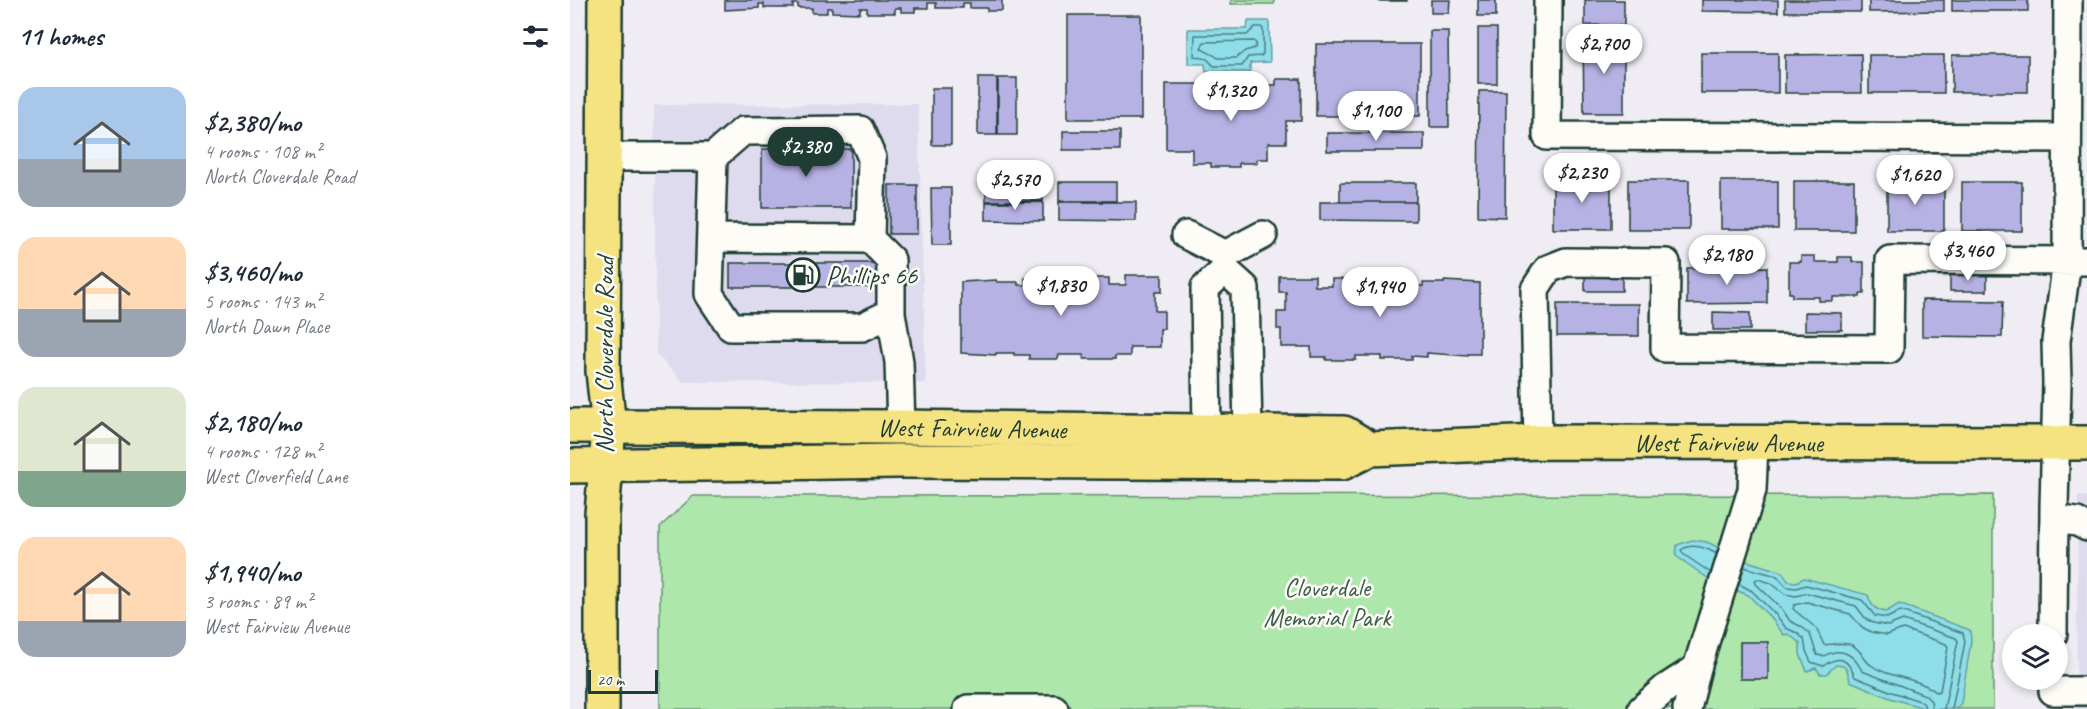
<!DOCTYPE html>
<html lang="en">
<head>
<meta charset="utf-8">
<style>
  :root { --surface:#fff; --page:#f2f2f3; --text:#1f2937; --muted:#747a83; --accent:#1f3d34 }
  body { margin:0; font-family:Caveat,sans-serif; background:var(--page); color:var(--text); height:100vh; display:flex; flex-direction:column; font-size:22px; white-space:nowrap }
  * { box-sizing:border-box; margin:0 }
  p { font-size:20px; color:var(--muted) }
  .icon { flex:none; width:33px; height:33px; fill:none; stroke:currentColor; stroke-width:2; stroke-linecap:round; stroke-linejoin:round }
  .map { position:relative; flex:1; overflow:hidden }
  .drawer { display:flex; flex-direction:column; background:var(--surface); width:570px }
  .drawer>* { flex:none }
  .tools { position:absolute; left:1432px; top:624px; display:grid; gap:12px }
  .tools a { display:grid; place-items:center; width:66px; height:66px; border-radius:50%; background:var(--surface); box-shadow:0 3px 9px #0003; font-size:30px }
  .scale { position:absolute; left:18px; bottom:15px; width:70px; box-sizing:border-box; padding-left:6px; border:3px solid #1f3d34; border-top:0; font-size:16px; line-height:21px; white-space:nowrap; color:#1f3d34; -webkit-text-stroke:4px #fdfcf7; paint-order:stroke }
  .price { position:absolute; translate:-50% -51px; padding:0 14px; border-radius:21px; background:#fff; color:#222; font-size:20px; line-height:39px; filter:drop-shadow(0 2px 3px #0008) }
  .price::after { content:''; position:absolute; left:50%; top:36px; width:18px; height:14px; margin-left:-9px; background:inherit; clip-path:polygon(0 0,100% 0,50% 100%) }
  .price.on { background:var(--accent); color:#fff }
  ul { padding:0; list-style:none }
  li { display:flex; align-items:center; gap:18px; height:150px; padding:0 18px }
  li span { display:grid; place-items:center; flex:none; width:168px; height:120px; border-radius:18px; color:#555 }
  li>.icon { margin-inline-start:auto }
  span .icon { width:72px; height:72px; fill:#fffc; stroke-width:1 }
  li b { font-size:26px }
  h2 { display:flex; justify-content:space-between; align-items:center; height:72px; padding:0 18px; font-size:26px }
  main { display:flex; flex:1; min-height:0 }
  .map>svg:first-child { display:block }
</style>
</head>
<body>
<main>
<section class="drawer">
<h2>11 homes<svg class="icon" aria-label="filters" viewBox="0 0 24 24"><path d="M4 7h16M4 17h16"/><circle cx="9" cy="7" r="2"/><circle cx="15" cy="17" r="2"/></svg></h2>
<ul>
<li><span style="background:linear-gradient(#a9c7e8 60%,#9aa5b1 0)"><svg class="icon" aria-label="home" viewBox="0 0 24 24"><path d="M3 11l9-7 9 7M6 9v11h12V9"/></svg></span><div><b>$2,380/mo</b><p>4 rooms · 108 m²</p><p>North Cloverdale Road</p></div></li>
<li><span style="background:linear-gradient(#ffd9b3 60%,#9aa5b1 0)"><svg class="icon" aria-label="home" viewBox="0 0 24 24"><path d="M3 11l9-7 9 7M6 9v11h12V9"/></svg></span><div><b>$3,460/mo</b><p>5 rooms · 143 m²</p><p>North Dawn Place</p></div></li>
<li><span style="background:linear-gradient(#dfe7d0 70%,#7fa58c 0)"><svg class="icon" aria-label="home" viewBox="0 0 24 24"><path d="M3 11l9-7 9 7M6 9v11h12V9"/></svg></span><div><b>$2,180/mo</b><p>4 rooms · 128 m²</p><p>West Cloverfield Lane</p></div></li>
<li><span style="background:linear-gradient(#ffd9b3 70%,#9aa5b1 0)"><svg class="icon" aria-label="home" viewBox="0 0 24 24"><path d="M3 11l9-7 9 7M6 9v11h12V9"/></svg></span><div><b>$1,940/mo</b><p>3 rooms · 89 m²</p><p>West Fairview Avenue</p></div></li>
</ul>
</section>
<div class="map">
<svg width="1517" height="709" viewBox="0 0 1517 709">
  <rect width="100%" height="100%" fill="#efedf3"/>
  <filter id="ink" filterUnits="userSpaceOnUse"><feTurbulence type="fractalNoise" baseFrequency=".0167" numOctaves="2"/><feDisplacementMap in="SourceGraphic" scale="12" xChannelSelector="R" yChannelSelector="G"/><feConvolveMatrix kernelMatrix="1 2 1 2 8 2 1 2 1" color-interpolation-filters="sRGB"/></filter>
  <g filter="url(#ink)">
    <path fill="#dedbee" d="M348,104L356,383L113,382L86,354L84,105Z
      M1508,496H1517V709H1506Z"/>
    <path fill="#aee7ac" stroke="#669270" stroke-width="1.5" d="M661,0H704V4H661Z
      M1423,495V709H90V527L123,496Z"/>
    <path fill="#8edeea" stroke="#629ea1" stroke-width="1.5" d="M678,21H699L700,62L680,63V72H636L635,64H618V29H677Z
      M1122,540L1137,542L1174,560L1212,572L1218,581L1226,582L1234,578L1298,595C1301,606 1305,610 1316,612L1329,604L1400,630L1401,641L1391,703L1386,709H1357L1320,698L1280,681L1277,670L1273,666L1266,665L1256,674H1250L1246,668L1237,671L1230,654V643L1218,634L1214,635L1202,619L1178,595L1142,581L1106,556L1107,545Z"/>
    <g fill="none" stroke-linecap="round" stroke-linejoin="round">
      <path stroke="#4b7d7d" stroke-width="1.5" d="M685,27H691L693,29V54L691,56L678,57L672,66H644L637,59L624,56L625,35H677Z
        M683,41L686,43L685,48L675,51L666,58H648C644,54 633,51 631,48L634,42Z
        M1174,567L1207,576L1217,587L1226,588L1236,585L1292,600L1305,616L1317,618L1331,611L1393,633L1395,642L1382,709
        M1141,573L1113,554L1111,550C1122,542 1136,548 1147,554
        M1169,584L1182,591L1206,615L1216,628L1227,633L1234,639L1236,651L1241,662L1253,666C1270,654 1278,659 1285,677L1322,692L1350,701L1354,704L1355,709
        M1237,602L1280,614L1292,627L1301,632L1317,635L1333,629L1376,644L1378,647L1370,691L1366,692C1348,677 1320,679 1301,665C1293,660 1292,650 1282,645C1272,642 1263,644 1254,645L1246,628L1223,609L1224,605Z
        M1362,709L1361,701L1355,695L1292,671C1286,659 1277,648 1261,653C1255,655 1254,657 1247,655L1240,634L1232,627L1220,621L1212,609L1186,584L1185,580L1188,579L1201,583L1215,594L1226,596L1237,593L1286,606L1296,619L1303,623L1318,626L1333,620L1386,638L1388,641L1374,709"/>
    </g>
    <path fill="#b7b2e4" stroke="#1f3d34" stroke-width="1.5" d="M155,0H432V11H417V8H400V3H393V8H366V3H358V8H345V12H331V8H325V13H297V8H290V13L262,12V8H257V13H242V8H228V4H223V8H194V4H189V8L155,10Z
      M808,0H837V1H808Z
      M861,0H880L879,13H861Z
      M908,0H926V16H908Z
      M1015,0H1054V26L1015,25Z
      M1132,0H1208V12L1132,11Z
      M1215,0H1291V12H1215Z
      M1299,0H1374V11L1299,12Z
      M1382,0H1458V11H1382Z
      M498,15H571V119H498Z
      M908,28H927V84H908Z
      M860,31H878L879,127H860Z
      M1054,37V113H1014L1013,38Z
      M746,44H850V116H746Z
      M1131,53H1208V93H1131Z
      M1291,54L1292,93H1215V55Z
      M1299,55H1374V93H1299Z
      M1382,55H1458V92H1382Z
      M408,78H427V135H408Z
      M428,78H447V135H428Z
      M706,79H731V121H716V143H698V159H687V163H669V167H641V163H622V149H596V84H638V99H677V85H706Z
      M362,88H381V145H362Z
      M909,91H936L935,217L908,216Z
      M493,131H550V150H493Z
      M757,133H854V151H757Z
      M192,149H281V208H192Z
      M983,180H1041V229H983Z
      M1058,180H1119V230H1058Z
      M1151,181H1208V229H1151Z
      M1224,181H1284V231H1224Z
      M1317,181H1374V231H1317Z
      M416,182H473V201H416Z
      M489,182H546V201H489Z
      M1392,182H1452V231H1392Z
      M770,183H846V202H770Z
      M319,185H347V234H319Z
      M361,188H381V245H362Z
      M416,202H473V221L416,220Z
      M489,202H566V221L489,220Z
      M750,202H846V221L750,220Z
      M1231,256H1245V262H1268V257H1282V262H1294V294H1290V297H1263V301H1249V297H1222V293H1219V262H1231Z
      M160,263H306V287H160Z
      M1197,267V303L1117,304V268Z
      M1015,273H1052V291H1015Z
      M1380,273H1417V291H1380Z
      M556,275H592V292H585V311H594V329H590V347H560V356H545V359H514V355H489L488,359H459V355H444V353H426V355L391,353V282L427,280V282H448V285H455V278H489V285H506V278H539V285H556Z
      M709,276H745V286H762V279H795V286H813V279H846V286H853V283H874V281L910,283V354H898V356L857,353V357L842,356V360H812V356H786V360H756V357H741V347H711V329H707V312H716V292H709Z
      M1352,300L1433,301L1432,337L1352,336Z
      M987,304H1069V336H987Z
      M1143,312L1180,313V330H1143Z
      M1235,312L1272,313V330H1235Z
      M1170,642H1198V679H1170Z"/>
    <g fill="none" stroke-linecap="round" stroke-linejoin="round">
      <g stroke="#1f3d34" stroke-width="32">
        <path id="minor" d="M978,0L977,136L1497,138
          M34,157H143L173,131L290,130L302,158L300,239L321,260V313L292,327H161L139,294L143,157
          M616,235L655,255
          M141,238L300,239
          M655,255L693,235
          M321,313L329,362L331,427
          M637,432L635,288L655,270L675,288L678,432
          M968,442L965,289L978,269L996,262L1096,263L1095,348L1319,349L1320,260L1517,261
          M1484,519L1507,522L1517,527
          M1483,634L1484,507L1487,383L1486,341L1497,261L1498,0
          M1483,691H1517
          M398,709H484
          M1072,709L1096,688L1127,668
          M1117,709L1127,668L1182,490L1184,444"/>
      </g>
      <g stroke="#1f3d34" stroke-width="38">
        <g id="major">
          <path id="s1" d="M0,426L331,427L774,433L800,449"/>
          <path id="s2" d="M0,466L327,461L772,463L800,449L968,442L1517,443"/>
          <path d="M32,709V514L39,427L33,371L35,0"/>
        </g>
      </g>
      <use href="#minor" stroke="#fdfcf7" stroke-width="27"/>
      <use href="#major" stroke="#f5e382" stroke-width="33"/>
    </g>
  </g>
  <defs>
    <g id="fuel-ring" transform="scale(1.725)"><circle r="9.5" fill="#fdfcf7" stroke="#1f3d34" stroke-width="1.5"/><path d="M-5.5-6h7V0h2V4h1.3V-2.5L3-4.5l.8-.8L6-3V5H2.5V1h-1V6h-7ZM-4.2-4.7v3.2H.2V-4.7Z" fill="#1f3d34"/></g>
  </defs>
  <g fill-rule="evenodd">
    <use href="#fuel-ring" x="233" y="275"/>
  </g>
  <g text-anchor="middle" stroke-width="5" stroke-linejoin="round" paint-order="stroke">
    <g font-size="26" fill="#1f3d34" stroke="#fdfcf7" text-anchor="start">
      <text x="256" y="284">Phillips 66</text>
    </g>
    <g font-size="26" fill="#1f3d34" stroke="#fdfcf7">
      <text transform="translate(34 355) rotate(-90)" y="9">North Cloverdale Road</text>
      <text dy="9" stroke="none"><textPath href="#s1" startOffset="402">West Fairview Avenue</textPath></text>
      <text dy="9" stroke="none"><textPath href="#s2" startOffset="1162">West Fairview Avenue</textPath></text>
    </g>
    <g font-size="26" fill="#3c5f4c" stroke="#fdfcf7">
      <text x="757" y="596">Cloverdale<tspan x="757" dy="30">Memorial Park</tspan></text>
    </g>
  </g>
</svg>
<div class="tools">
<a><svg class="icon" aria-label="layers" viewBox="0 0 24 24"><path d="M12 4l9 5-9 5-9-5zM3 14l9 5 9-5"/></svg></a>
</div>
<div class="scale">20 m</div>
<b class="price" style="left:1034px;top:75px">$2,700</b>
<b class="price" style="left:661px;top:122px">$1,320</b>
<b class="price" style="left:806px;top:142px">$1,100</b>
<b class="price on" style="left:236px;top:178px">$2,380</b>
<b class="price" style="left:1012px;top:204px">$2,230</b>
<b class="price" style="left:1345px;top:206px">$1,620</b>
<b class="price" style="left:445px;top:211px">$2,570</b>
<b class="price" style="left:1398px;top:282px">$3,460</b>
<b class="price" style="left:1157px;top:286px">$2,180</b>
<b class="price" style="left:491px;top:317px">$1,830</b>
<b class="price" style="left:810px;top:318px">$1,940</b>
</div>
</main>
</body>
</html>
